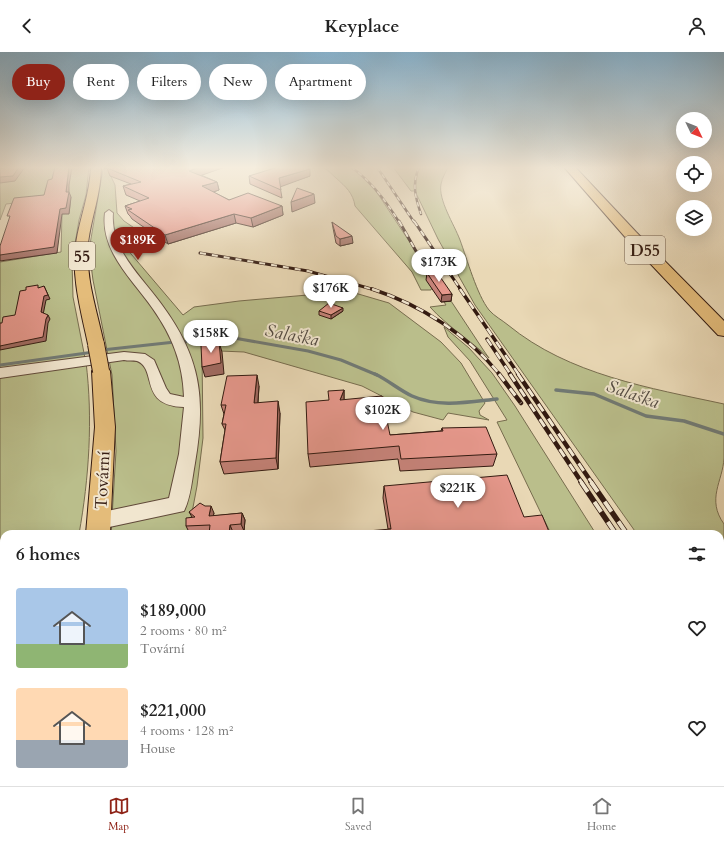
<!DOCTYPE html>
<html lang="en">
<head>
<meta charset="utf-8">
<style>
  :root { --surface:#fff; --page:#f6f6f6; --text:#222; --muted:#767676; --line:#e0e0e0; --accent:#8f2418 }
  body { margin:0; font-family:Cardo,serif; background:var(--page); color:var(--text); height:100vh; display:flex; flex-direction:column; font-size:15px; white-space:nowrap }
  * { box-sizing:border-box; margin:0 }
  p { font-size:13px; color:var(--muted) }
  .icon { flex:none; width:22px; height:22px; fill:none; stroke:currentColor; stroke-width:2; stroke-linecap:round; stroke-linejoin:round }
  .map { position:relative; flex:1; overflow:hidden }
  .drawer { position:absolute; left:0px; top:478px; width:724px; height:256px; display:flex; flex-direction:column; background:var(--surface); border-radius:12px 12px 0 0; box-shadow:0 4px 16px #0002 }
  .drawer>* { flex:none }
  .banner { position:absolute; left:12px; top:12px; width:400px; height:36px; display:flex; gap:8px }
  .needle { width:26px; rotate:133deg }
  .tools { position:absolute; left:676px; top:60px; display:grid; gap:8px }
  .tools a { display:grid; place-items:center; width:36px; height:36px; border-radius:50%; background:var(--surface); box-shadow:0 4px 16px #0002; font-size:20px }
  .price { position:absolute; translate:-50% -34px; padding:0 9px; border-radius:14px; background:#fff; color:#222; font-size:13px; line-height:26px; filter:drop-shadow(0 1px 2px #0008) }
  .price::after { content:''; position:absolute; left:50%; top:24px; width:12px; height:9px; margin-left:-6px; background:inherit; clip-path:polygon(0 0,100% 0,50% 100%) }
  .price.current { background:var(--accent); color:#fff }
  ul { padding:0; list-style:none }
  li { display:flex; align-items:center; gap:12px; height:100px; padding:0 16px }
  li span { display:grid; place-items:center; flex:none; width:112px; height:80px; border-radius:4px; color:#555 }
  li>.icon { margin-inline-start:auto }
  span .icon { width:48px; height:48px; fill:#fffc; stroke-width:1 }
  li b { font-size:17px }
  h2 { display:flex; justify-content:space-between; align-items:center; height:48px; padding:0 16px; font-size:17px }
  .chip { padding:0 14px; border-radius:18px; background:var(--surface); box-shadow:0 4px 16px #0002; font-size:14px; line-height:36px }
  .chip.current { background:var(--accent); color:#fff }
  header { display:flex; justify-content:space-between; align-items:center; height:52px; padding:0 16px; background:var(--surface); font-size:18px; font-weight:700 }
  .menu { display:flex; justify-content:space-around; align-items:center; height:56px; border-top:1px solid var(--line); background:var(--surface); font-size:11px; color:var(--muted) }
  .menu a { display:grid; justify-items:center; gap:2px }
  .menu .current { color:var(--accent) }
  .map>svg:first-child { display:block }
</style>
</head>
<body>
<header><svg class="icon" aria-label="back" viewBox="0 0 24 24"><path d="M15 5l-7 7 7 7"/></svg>Keyplace<svg class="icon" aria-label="person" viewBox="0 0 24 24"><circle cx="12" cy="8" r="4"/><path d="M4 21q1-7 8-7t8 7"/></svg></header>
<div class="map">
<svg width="724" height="734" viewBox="0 0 724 734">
  <rect width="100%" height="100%" fill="#e9d8b5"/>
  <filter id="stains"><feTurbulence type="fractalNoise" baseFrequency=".005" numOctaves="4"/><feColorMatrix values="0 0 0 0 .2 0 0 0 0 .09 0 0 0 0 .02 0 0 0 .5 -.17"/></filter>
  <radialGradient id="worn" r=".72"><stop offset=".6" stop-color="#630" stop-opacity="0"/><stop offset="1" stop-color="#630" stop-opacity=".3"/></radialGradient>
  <path fill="#babe8b" stroke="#776c4e" d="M21,115H89L86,143L79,168L72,210L73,245L85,306L0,318V210L61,200L62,162L69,161L71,145L6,152L0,168V120Z
    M321,115H352L372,133L411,192L434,230L431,238H421L412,220L355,154C353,141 346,135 336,126C330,121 329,118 321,115Z
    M393,115H448C446,120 442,126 441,132C438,148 454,172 460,188C467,207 477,243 489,258C494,264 502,268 508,273C569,323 650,336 724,352C724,370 724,388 724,406C723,429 706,447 724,472V607L720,601V482H637L475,253L438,187L415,139H411Z
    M107,116L115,133L117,161L124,169L152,188L126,196L183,263L194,255L239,249L342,240L355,241L389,251L441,290L461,311L485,351L479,359L480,363L489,368L448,361L443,368L413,360L362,334L244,300L220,299L202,302L203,386L197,434L188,482H111L116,399L112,323L93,228L89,198L103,117Z
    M451,249L484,299L489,306C470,288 447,274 430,255L446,253L444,250Z
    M444,275L469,296L492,321L515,354L596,482H551L497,370L507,368L470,309L448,285Z
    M86,310C93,367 89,426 79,482H4V730H32V734H0V323Z
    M720,666L724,672V734H692L690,730H720Z"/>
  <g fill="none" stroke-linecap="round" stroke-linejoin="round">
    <path stroke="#717973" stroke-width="3" d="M181,290L234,286L308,299L341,308L377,323
      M102,298L175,290
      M0,313L94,300"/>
    <path stroke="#717973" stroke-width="3.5" d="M375,322C388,328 399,338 412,344C439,356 469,350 497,347
      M556,338L594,342L646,364L684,369L724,382"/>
    <g stroke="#614a3a" stroke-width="2">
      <path id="minor" d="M109,158L113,161C110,198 142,225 162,253C201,306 206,347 195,411C192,427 191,445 184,459L100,477L93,474L90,468L93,462L169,446L179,402L184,355C138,354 158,317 137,309C133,308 128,309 124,308L0,326V316L124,300L145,302L154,308L166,336L170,342L184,345C183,311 172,284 153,257C133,228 100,199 105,161Z"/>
    </g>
    <g stroke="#341b11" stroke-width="2">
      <path id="major" d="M91,115H101C101,142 91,166 88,191C85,225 97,259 104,292L102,296L96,297L90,296L88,292C81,259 71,224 76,191C80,165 90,142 91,115Z
        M101,313L107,315L110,319L115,375L110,482H86L95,375L92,319L95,315Z
        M45,730H81V734H45Z"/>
    </g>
    <g stroke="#341b11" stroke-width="2">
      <path id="highway" d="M564,115H575L636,180L724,269V284L718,283L626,186Z"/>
    </g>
    <use href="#minor" fill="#f1e6cf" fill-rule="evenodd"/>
    <use href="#major" fill="#e4bc7a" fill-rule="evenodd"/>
    <use href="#highway" fill="#e4bc7a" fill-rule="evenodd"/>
    <g stroke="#341b11" stroke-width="2.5">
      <path id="rail-far5" d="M351,115C371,129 386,149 399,170
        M377,115L414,170
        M419,115C412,132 415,145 421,162"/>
    </g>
    <g stroke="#341b11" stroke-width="3">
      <path id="rail-far4" d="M399,169L434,231
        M414,169L461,238
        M200,201L308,219L375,238"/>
    </g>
    <g stroke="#341b11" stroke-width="3.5">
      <path id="rail-far3" d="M372,237C421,253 468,283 500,323
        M460,237L519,323
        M487,287L511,323"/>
    </g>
    <g stroke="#341b11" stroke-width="4.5">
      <path id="rail-far2" d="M499,322L521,351
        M510,322L582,431
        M518,322L592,431"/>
    </g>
    <g stroke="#341b11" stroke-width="5.5">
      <path id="rail-far1" d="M581,430L616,482
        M591,430L627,482"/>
    </g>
    <g stroke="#341b11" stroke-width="6">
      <path id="rail" d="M720,619L724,625
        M720,641L724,647"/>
    </g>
    <use href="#rail-far5" stroke="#f1e6cf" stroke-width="1.5" stroke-dasharray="4.5" stroke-linecap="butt"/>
    <use href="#rail-far4" stroke="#f1e6cf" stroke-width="2" stroke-dasharray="6" stroke-linecap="butt"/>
    <use href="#rail-far3" stroke="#f1e6cf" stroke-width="2.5" stroke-dasharray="8" stroke-linecap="butt"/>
    <use href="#rail-far2" stroke="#f1e6cf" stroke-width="3" stroke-dasharray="9" stroke-linecap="butt"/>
    <use href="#rail-far1" stroke="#f1e6cf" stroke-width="4" stroke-dasharray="12" stroke-linecap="butt"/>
    <use href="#rail" stroke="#f1e6cf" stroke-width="5" stroke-dasharray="14" stroke-linecap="butt"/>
    <g stroke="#341b11" stroke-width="18" stroke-linecap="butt">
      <path id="major-bridge" d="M96,292L101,319"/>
    </g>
    <use href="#major-bridge" stroke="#e4bc7a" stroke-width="16"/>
  </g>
  <path fill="#c58278" stroke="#341b11" d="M110,115H225L201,123L217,130L219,138L213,140L229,148L282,154L283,163L253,175L236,171L168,192L132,167L130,164L128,162L125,154L140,149L126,143L123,134L131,132L110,124L107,116Z
    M249,124H310L280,134L282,146L250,132Z
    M332,170L353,191L340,194L336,191L333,176Z
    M427,221L452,242L451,249L441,250L426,228Z
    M319,259H343L331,267L319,263Z
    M259,334L258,351L280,361L278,417L224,422L220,410L225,378L222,372L224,362L221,353Z
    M344,338V347L390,383L441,379L442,376L497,402L493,414L400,419L398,407L310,415L308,402L329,348Z
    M384,434L524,465L388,477L383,446Z
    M189,460L214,461L213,464L242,461L245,468L244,479L233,480V482H209V480L190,482L186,474L192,465Z
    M548,730H581L582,734H549Z"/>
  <path fill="#a06a61" stroke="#341b11" d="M19,115H25L15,129L0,131V125Z
    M69,115H72L69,133V140L71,145L69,162H62L57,201L0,209V203L60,157L66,140Z
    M200,115H225L191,127L189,119Z
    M310,117V124L280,135L279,126Z
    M217,130L219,138L204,143L202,134Z
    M314,142L315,151L292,160L291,150Z
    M282,154L283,163L253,175L251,166Z
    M234,162L236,171L168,192L165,183Z
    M352,184L353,191L340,194V187Z
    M44,234L50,247L46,248L43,263L41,260Z
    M452,242L451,249L441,250L442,243Z
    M343,256V259L331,267V263Z
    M48,263L50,267L48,271L46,289L0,298V294L46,267Z
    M219,290L222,300L224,322L205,325L202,315Z
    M257,323L259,334L257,362L254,351Z
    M344,338V351L340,348Z
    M278,349L280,361L278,417L276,406Z
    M211,454L214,461L212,471L209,464Z
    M242,461L245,468L244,479L241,472Z
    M230,473L233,480V482H229Z"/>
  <path fill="#e5978b" stroke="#341b11" d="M6,115H19L13,124L0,125V117Z
    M55,115H69L66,140H69L66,156L60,157L54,195L0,203V194L10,164H7L14,146L44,143L48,128L52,127Z
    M110,115H200L189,119L217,130L202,134L229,148L248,141L282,154L251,166L234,162L165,183L128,158L132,157L125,154L149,146L123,134L141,130L107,116Z
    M278,115H306L310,117L279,126L281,138L249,124Z
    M297,136L314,142L291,150Z
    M332,170L352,184L340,187L336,184Z
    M434,216L452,242L442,243L427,221Z
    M38,233V236L44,234L48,243L44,244L41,260L48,263L46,267L43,285L0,294V271H2L3,265L15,263L20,239L26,238V235Z
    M329,251L343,256L331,263L319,259Z
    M219,290L221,311L202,315L201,293Z
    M257,323L254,351L278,349L276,406L220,410L226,372H222L226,353H221L227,324Z
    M344,338L340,348L382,344L390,383L443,379L442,376L486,375L497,402L401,407L399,394L308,402L306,350L329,348L328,339Z
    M507,423L524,465L542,463L550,482H332L391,477L384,434Z
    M200,451L205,454H211L209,464L242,461L241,472L230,473L229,482H209L210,473L186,474V466L195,465L189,460Z
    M209,730H436V734H208Z
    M561,730H581L582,734H562Z"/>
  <linearGradient id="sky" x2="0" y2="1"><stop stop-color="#88b6d4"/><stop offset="0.53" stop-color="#f5edde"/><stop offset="1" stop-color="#f5edde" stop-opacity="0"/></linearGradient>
  <rect width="724" height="218" fill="url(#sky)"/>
  <g text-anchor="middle" stroke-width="4" stroke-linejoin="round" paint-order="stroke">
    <g fill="#f1e6cf" stroke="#6d584a" stroke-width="1">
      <rect x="625" y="184" width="40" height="28" rx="3"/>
      <rect x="69" y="190" width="26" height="28" rx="3"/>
    </g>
    <g font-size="16" font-weight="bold" fill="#341b11">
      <text x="645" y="204">D55</text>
      <text x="82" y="210">55</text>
    </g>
    <g font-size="17" fill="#341b11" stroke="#f1e6cf">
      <text transform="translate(102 428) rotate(-87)" y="6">Tovární</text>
    </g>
    <g font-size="18" font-style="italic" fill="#524a42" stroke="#f1e6cf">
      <text transform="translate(292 283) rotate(11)" y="6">Salaška</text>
      <text transform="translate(633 342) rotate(19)" y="6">Salaška</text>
    </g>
  </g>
  <rect width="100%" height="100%" filter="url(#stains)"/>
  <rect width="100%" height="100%" fill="url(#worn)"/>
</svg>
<div class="tools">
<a><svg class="needle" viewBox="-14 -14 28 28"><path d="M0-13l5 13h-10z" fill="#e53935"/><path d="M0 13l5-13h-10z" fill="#767676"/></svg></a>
<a><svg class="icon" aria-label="locate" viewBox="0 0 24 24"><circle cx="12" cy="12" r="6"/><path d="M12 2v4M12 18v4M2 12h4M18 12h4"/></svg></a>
<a><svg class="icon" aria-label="layers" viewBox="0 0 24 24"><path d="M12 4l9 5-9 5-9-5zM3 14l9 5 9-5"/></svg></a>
</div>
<b class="price current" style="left:138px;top:209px">$189K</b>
<b class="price" style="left:439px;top:231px">$173K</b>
<b class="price" style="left:331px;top:257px">$176K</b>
<b class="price" style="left:211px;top:302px">$158K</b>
<b class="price" style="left:383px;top:379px">$102K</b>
<b class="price" style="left:458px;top:457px">$221K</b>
<div class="banner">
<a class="chip current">Buy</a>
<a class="chip">Rent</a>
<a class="chip">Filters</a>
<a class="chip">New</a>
<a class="chip">Apartment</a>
</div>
<section class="drawer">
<h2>6 homes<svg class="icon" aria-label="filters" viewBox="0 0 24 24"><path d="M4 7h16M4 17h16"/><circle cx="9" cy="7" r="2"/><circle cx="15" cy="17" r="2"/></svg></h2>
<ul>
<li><span style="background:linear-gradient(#a9c7e8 70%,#8fb573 0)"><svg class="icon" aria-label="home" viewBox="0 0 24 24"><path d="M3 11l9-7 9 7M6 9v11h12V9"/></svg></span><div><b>$189,000</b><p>2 rooms · 80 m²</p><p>Tovární</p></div><svg class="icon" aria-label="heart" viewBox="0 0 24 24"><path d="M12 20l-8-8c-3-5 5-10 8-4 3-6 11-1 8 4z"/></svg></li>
<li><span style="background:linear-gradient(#ffd9b3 65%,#9aa5b1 0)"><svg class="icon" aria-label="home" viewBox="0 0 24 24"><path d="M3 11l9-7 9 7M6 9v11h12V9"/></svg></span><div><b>$221,000</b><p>4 rooms · 128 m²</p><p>House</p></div><svg class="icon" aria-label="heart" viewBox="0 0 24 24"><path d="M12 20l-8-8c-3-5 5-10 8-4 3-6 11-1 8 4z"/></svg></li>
</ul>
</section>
</div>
<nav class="menu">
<a class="current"><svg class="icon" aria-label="map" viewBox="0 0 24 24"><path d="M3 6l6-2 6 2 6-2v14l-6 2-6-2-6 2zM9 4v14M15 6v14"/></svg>Map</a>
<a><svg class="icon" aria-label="saved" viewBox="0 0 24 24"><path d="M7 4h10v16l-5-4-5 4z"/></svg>Saved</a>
<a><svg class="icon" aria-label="home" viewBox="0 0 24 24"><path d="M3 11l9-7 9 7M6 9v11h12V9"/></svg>Home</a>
</nav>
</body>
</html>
